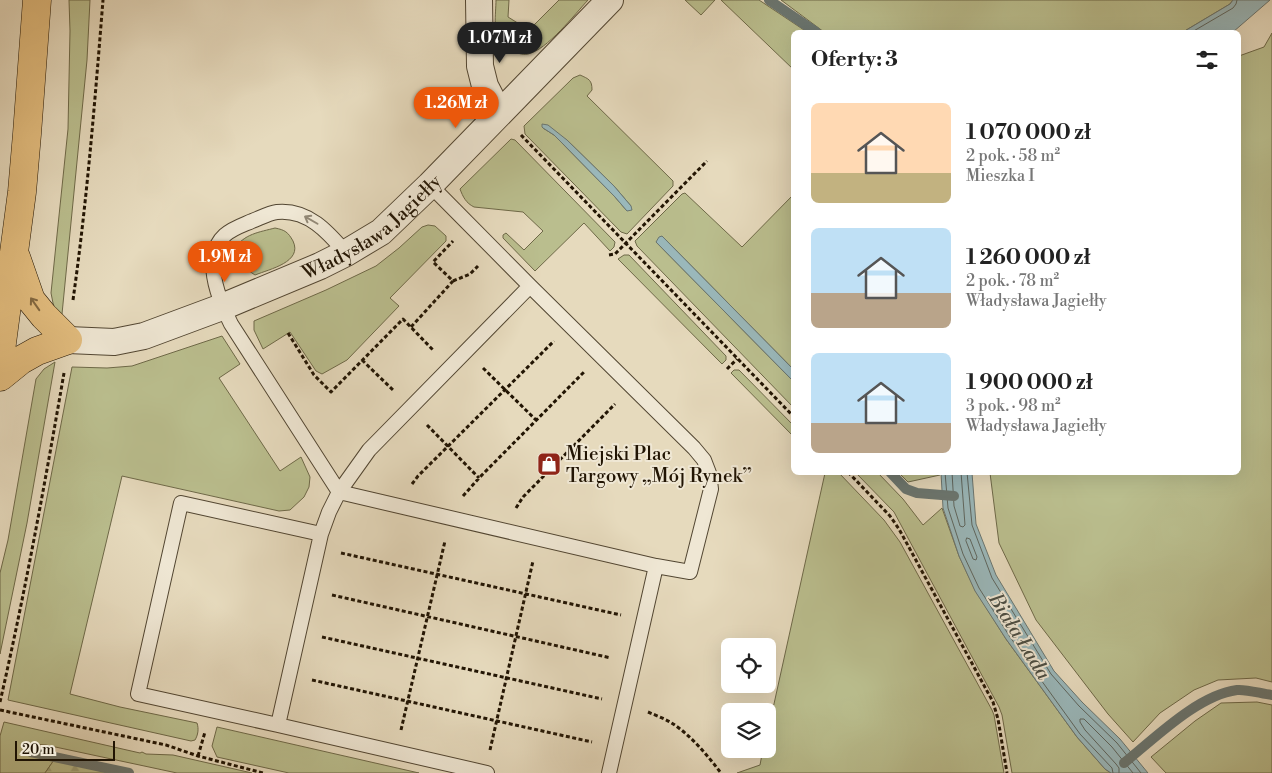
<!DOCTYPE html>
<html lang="pl">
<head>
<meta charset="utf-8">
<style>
  :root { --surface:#fff; --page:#f2f2f2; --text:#222; --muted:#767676; --accent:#ea580c }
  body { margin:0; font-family:"Libre Bodoni",serif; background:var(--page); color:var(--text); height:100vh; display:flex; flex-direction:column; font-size:19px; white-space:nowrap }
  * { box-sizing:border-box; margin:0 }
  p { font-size:16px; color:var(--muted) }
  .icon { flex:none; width:28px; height:28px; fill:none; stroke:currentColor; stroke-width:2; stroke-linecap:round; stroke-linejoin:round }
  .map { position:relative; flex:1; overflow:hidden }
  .sheet { position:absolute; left:791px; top:30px; width:450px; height:445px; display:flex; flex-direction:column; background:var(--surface); border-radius:8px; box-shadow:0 5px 20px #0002 }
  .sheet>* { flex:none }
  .tools { position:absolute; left:721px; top:638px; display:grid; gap:10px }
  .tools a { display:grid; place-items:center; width:55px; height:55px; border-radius:8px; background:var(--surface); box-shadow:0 5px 20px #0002; font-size:25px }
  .scale { position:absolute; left:15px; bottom:12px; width:100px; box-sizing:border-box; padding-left:5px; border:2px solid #211403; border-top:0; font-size:14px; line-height:18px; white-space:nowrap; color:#211403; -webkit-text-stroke:4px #efe7d4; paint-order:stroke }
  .price { position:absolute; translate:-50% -42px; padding:0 11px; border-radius:18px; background:var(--accent); color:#fff; font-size:16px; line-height:32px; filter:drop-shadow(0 1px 2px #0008) }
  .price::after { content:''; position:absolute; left:50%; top:30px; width:15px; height:11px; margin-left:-8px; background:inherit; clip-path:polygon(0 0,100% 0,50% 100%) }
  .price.current { background:#222; color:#fff }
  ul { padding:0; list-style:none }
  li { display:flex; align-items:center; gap:15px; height:125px; padding:0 20px }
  li span { display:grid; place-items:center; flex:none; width:140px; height:100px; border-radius:8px; color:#555 }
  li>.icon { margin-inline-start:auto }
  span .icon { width:60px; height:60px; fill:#fffc; stroke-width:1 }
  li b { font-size:21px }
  h2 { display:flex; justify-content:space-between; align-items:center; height:60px; padding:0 20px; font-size:21px }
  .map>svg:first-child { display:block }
</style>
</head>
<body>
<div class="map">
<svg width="1272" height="773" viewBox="0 0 1272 773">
  <defs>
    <pattern id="forest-firs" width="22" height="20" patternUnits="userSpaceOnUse" patternTransform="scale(1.25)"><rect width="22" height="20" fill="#babe8e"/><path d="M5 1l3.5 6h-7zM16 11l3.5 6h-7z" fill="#a0a279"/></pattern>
  </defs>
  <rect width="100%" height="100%" fill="#e6dabd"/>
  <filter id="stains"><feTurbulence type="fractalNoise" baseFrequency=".004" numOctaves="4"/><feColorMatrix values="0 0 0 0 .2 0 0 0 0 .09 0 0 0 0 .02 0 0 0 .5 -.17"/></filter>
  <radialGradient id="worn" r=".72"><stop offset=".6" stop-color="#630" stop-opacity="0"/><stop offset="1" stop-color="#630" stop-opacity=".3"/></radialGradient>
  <path fill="#babe8e" stroke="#6e6948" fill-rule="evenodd" d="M69,0H90L87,60L62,314L54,308L51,293L68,129L70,31Z
    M496,0H509L508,17L529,30L559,0H588C575,14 547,50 528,54C522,55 517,53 513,51C509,49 505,48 502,45C492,35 496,13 496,0Z
    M685,0H715L701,15Z
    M721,0H759L807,32H794V70Z
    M781,0H1233L1230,4L1183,32H824Z
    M1272,33V682L1256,678L1218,680L1194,690L1160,713L1133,742L1108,714L1036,620L999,543L990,473L1239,472V56L1264,47Z
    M580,75C589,79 592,80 592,90L587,96L673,181V186L627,234L621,232L525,134L524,126L573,78ZM543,128L567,140L614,186L631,206L627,211L615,197L562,143L554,135Z
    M511,139L515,140L615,242L614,247L610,251L584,223L535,271L503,238V235L506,233L524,250L543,231L523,212L474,207C466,203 463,197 460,189Z
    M685,193L742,247L794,194V370L665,239L662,236L656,242L794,382V408L637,246L635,241L682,194Z
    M428,225L435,226L446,236V241L390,298L399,306L347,360L322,374L316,371L290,332L263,349L254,330V321L326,290L376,266L399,248L422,227Z
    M275,228C285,230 288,232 293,241C303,262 270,269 255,275L240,265L235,249C243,234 260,232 275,228Z
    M624,255H629L726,356V360L722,364L618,259Z
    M222,336L240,364L219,378L280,471L301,457L310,477L309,487L304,497L290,510L279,511L122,476L70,694L120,707L197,723C199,729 198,735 195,740L191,741L8,700L72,367L107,368L132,366Z
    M55,362L27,523L0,654V573L8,540L36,379L44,369Z
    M734,370H739L794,426V437L731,373Z
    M825,473H839L884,520L900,542L992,710L994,715L1004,773H737L760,765L763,749H768V731Z
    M856,473H878L903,499L923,525L942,508L959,556L975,590L1006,639L1077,737L1105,769L1111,773H1012L1002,715L999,707L894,512Z
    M899,473H941L940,475L908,482Z
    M1257,702L1272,705V773H1166L1151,757L1195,721L1221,703Z
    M4,722L140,753L142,752L146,754L173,755L252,773H177L46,745L32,744L29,755L54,760L45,773H0V736Z
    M217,727L419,773H289L217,757L212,746Z"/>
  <path fill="url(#forest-firs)" stroke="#6e6948" d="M54,760L110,773H45Z"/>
  <path fill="#9ab8bb" stroke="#6a7671" d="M1233,0H1270L1233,32H1183L1230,4Z
    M542,124L548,125L567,140L614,186L631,206L632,210L627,211L615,197L562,143L554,135L543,128L542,127Z
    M662,236L794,370V382L656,242L659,237Z
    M941,473H972L976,524L996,575L1054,671L1082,702L1120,739L1148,773H1111L1105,769L1077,737L1006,639L975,591L959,556L943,508Z"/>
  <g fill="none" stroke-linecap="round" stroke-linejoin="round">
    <path stroke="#5e665f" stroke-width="1" d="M1192,32L1233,8L1236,4L1237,0
      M945,472L948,508L963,554L979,588L1010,637L1080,734L1112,768L1113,773
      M952,472L954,506L960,526L963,527L965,525L961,472
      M967,472L972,525L992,578L1051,674L1079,706L1117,743L1141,773
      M967,538L970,539L977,557L976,560L973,559L966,541Z
      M1119,773V768L1116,764L1085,730L1080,722V719H1084L1112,747L1133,773"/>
    <path stroke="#6a7671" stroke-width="10" d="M769,0L816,32
      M890,472L906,489L917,493L954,496
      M31,752L129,773
      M1124,763C1155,738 1198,695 1237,690C1247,689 1262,694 1272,695"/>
    <g stroke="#524632" stroke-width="16">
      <path id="lane" d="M346,253C328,232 308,209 277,212C269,213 260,218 252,221C243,225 233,228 225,235C201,257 219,300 231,324L339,492L656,566L690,572L711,489L709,473L704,460L694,448L530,286L430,185
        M278,725L138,694L181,503L321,534
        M487,773L278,725L321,534L329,512L339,492L369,450L530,286
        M609,773L656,566"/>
    </g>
    <g stroke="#524632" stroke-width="28">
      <g id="street">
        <path d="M479,0L480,66L485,86L499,113"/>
        <path id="s1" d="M68,340L114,342L144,336L222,307L320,266L346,253L381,232L430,185L610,0"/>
      </g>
    </g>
    <g stroke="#211403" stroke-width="29">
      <path id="primary" d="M0,358L22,192L27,134L37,0
        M0,377L21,360L37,351L68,340L44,316L31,300L16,257"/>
    </g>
    <path stroke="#211403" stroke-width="3" stroke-dasharray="4 2.5" stroke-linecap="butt" d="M521,135L794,417
      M609,255L615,254L707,161
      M453,281L470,274L478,266
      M73,300C87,201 95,100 103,0
      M411,327L453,281L433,262L453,241
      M288,333L314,375L331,392L403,319L433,350
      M362,360L393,390
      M483,368L536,420
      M727,369L737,359
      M427,425L479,478
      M848,472L890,516L899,529L993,702L998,719L1007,773
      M412,484L418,476L554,341
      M463,496L479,478L584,372
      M516,508L523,497L615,404
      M341,553L621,615
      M332,595L611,658
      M322,637L602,699
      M312,680L592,742
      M0,702C25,593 45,483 64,373
      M0,710L166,745L198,756L263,773
      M648,712C655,715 663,718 670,722C690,734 707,755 721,773
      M401,730L445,541
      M490,750L533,561
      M198,756L205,732"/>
    <use href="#lane" stroke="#efe7d4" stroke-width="14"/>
    <use href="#street" stroke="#efe7d4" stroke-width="26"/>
    <use href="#primary" stroke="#e3bd7e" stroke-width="28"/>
  </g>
  <defs><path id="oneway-shaft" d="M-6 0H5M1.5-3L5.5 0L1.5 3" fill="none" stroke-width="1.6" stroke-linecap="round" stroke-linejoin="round" transform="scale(1.25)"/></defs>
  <use stroke="#928876" href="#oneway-shaft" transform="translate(311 220) rotate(-150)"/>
  <use stroke="#826840" href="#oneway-shaft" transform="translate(35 304) rotate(-125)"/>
  <defs>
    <g id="shop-square" transform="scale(1.25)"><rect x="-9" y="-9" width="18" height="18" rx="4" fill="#8f2418" stroke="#efe7d4"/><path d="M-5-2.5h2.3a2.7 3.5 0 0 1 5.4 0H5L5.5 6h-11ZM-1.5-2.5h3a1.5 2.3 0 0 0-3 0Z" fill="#fff"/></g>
  </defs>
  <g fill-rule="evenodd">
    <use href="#shop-square" x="549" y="464"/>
  </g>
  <g text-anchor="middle" stroke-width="4" stroke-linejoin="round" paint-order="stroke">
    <g font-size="19" fill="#211403" stroke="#efe7d4">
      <text dy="7" stroke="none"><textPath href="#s1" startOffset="331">Władysława Jagiełły</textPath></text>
    </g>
    <g font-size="19" fill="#211403" stroke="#efe7d4" text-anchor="start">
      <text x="566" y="460">Miejski Plac<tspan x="566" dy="22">Targowy „Mój Rynek”</tspan></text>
    </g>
    <g font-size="20" font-style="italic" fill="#4b4d43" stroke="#efe7d4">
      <text transform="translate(1020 636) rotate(58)" y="7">Biała Łada</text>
    </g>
  </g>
  <rect width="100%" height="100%" filter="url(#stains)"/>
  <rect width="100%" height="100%" fill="url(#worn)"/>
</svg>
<div class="tools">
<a><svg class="icon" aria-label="locate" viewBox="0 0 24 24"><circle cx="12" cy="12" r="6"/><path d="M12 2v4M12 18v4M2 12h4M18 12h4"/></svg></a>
<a><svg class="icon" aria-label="layers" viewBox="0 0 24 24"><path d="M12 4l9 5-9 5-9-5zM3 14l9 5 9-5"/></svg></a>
</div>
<div class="scale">20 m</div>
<b class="price current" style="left:500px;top:64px">1.07M zł</b>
<b class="price" style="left:456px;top:129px">1.26M zł</b>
<b class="price" style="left:225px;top:283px">1.9M zł</b>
<section class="sheet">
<h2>Oferty: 3<svg class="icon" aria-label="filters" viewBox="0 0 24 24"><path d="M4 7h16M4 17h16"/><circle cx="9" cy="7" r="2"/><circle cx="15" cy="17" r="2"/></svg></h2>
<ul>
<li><span style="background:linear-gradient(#ffd9b3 70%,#c2b280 0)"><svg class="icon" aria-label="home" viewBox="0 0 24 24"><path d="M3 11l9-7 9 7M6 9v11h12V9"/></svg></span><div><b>1 070 000 zł</b><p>2 pok. · 58 m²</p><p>Mieszka I</p></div></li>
<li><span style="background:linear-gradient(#bfe0f5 65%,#b9a48a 0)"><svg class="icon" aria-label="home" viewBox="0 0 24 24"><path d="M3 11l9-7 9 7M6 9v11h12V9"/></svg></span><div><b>1 260 000 zł</b><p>2 pok. · 78 m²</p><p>Władysława Jagiełły</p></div></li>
<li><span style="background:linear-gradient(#bfe0f5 70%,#b9a48a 0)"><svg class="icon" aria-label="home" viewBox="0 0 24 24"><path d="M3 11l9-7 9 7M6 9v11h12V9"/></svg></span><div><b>1 900 000 zł</b><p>3 pok. · 98 m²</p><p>Władysława Jagiełły</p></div></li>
</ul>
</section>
</div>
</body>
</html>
